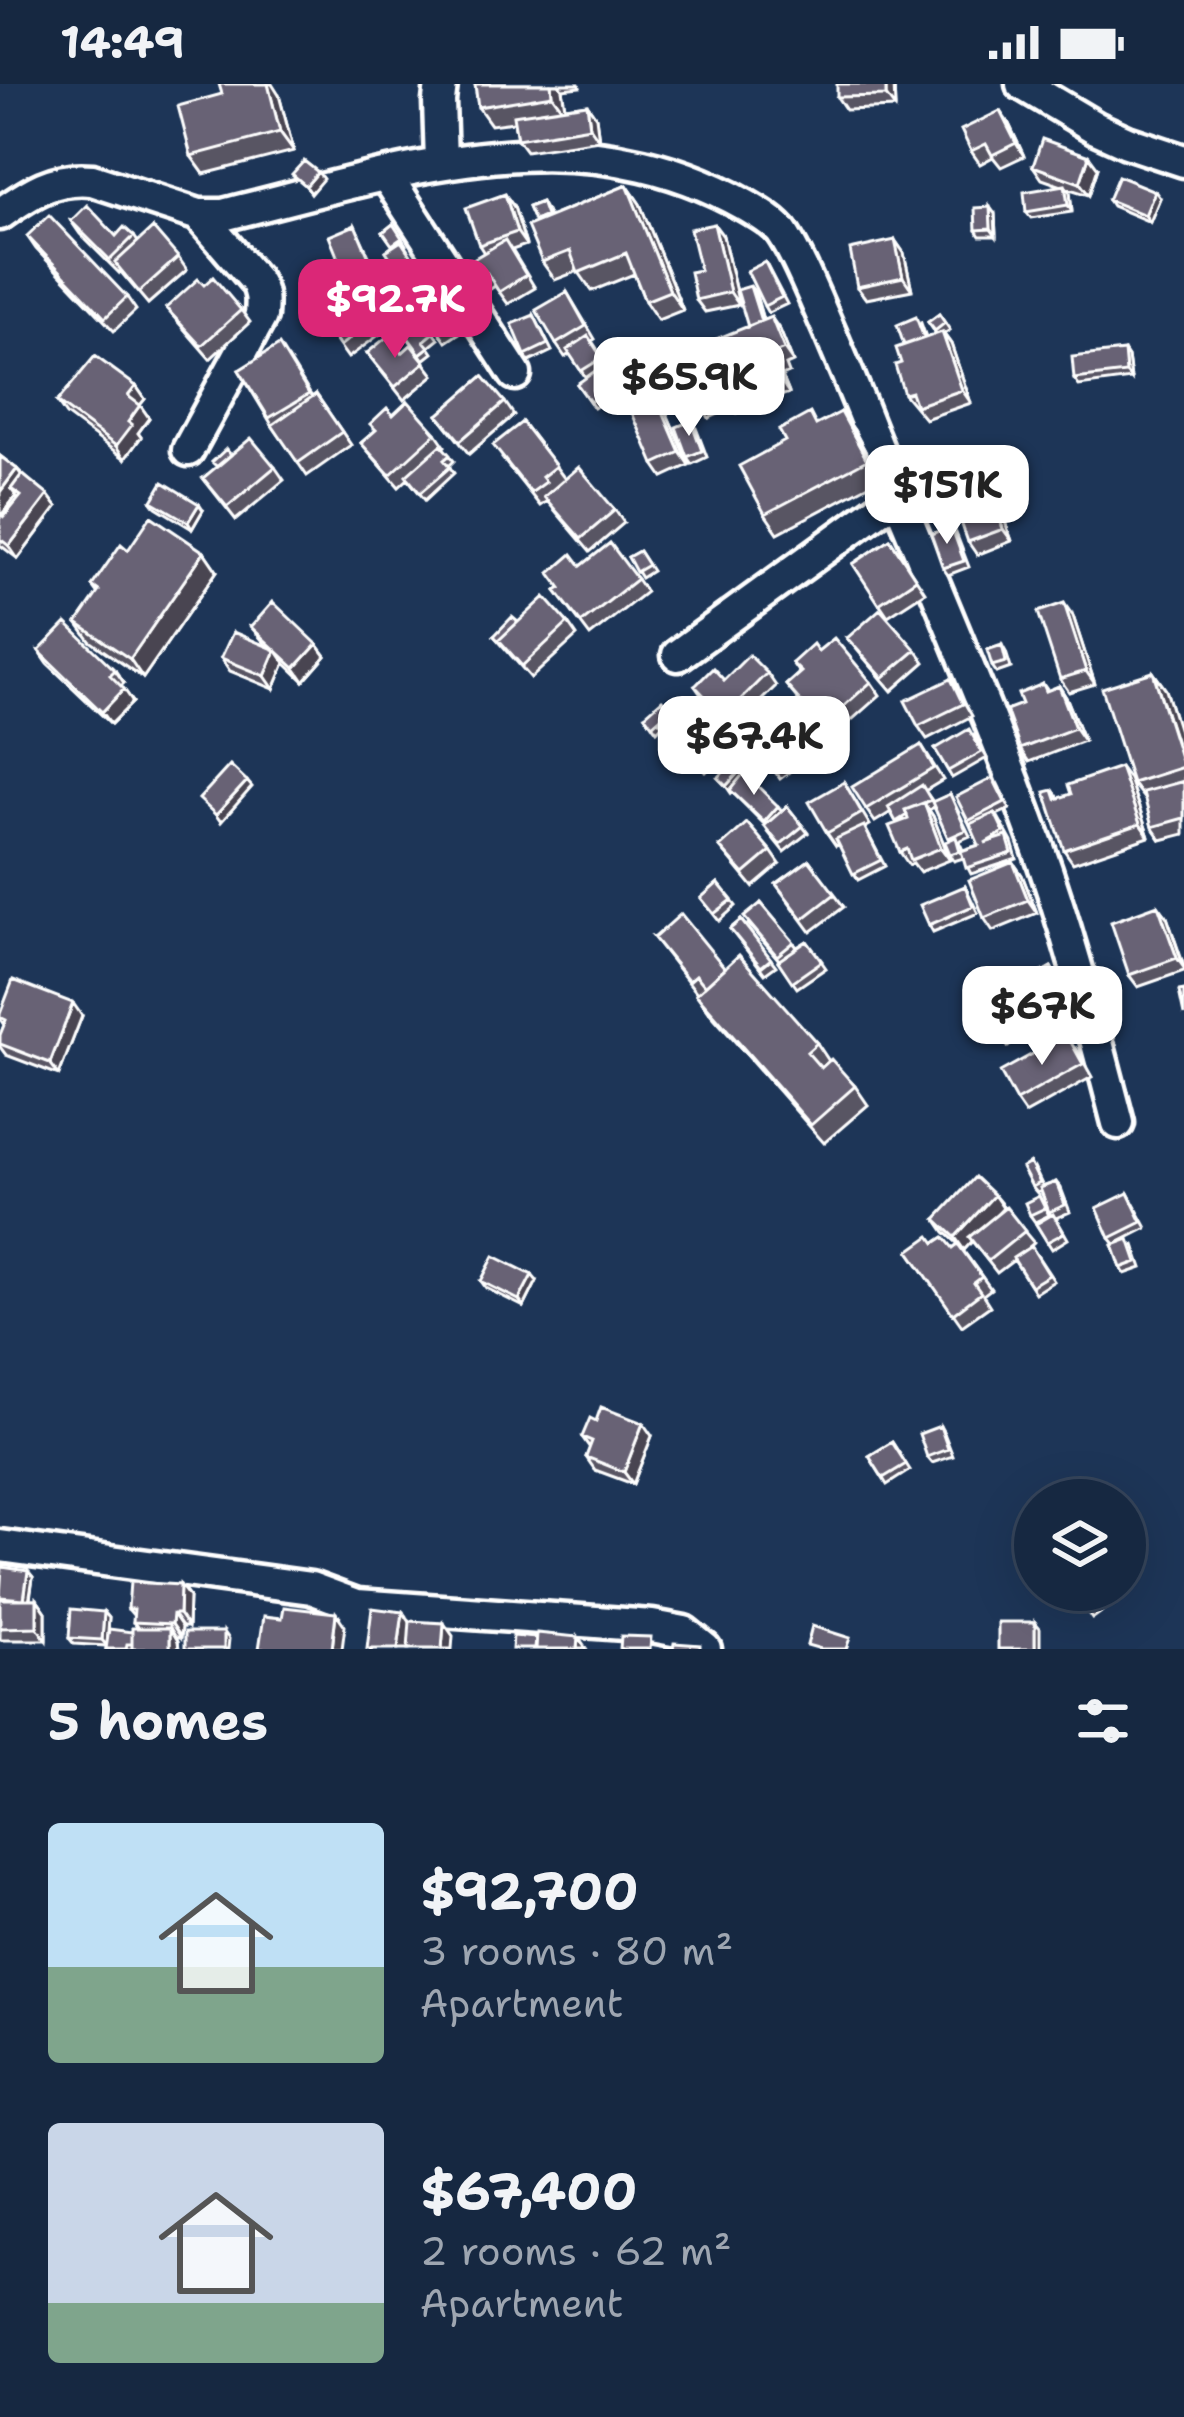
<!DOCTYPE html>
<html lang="en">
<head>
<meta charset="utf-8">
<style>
  :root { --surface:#162841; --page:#23344c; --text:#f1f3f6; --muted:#9ea6b1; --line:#35445a; --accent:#db2777 }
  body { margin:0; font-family:"Shantell Sans",sans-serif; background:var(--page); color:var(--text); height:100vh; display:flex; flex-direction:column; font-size:45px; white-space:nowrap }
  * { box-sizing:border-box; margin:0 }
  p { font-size:39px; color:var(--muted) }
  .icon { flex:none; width:66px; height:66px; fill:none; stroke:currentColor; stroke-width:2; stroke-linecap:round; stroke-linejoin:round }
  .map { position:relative; height:1565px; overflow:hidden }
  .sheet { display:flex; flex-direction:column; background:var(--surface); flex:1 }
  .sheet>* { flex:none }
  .controls { position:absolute; left:1014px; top:1395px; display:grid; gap:24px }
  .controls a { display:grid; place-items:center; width:132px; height:132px; border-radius:50%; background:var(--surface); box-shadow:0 12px 48px #0002,0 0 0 3px var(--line); font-size:60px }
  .price { position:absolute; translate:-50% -102px; padding:0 27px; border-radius:24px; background:#fff; color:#222; font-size:39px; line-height:78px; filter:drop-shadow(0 3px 6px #0008) }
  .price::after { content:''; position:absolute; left:50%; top:72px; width:36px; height:27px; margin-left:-18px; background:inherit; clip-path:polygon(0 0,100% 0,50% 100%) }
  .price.active { background:var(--accent); color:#fff }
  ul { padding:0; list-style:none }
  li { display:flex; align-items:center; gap:36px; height:300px; padding:0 48px }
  li span { display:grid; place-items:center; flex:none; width:336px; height:240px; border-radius:12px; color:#555 }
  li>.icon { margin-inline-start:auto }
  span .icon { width:144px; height:144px; fill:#fffc; stroke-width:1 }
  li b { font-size:51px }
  h2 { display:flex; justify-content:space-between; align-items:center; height:144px; padding:0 48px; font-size:51px }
  .status { display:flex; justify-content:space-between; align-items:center; height:84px; padding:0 60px; background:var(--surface); direction:ltr }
  .status svg { height:33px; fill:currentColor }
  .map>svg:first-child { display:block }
</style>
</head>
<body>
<div class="status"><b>14:49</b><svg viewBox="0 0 49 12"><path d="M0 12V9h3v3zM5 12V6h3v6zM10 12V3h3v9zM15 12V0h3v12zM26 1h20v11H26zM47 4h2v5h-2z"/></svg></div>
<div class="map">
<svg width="1184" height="1565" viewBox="0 0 1184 1565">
  <rect width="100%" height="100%" fill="#1d3557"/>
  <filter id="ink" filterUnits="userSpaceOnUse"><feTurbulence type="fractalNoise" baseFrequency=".00833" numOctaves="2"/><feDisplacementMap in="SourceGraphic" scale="24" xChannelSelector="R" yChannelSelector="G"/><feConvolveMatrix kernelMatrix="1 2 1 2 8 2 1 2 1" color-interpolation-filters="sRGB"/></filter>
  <g filter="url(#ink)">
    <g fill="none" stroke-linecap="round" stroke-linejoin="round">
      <g stroke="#fff" stroke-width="39">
        <path id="minor" d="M1022,0L1096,44L1127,58L1184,77
          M441,78L439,17L441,0
          M386,91L515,290
          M0,130C30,109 54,92 92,96L199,131H223C406,86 585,21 760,130C768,135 775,140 781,147C795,167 804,190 814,212C836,262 857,312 877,363C934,503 996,643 1046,786C1074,869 1096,954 1118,1039
          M188,366L261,232C262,218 263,208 255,196L199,131
          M678,571L897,412
          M0,1462L311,1504L357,1521L652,1542L684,1548L705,1565
          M354,1565L357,1521"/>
      </g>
      <use href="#minor" stroke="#1d3557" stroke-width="30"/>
    </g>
    <path fill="#595464" stroke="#fff" stroke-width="3" fill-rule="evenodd" d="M475,0H579L580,3L562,5L565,23L587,20L596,33L599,56L526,67L517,55L514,38L491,41L478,23Z
      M894,0L895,24L846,26L837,13Z
      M222,10L279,11L294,67L204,90L191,72Z
      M1009,40L1024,72L1001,83L993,73L980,80L971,67Z
      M1033,82L1098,84L1089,111L1067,104L1070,108L1072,128L1031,134L1026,128L1062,102L1042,95Z
      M627,101L640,120L683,226L658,236L645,217L634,190L592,207L578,187L555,196L542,178L535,139L528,123L541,118L549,133Z
      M1160,114L1150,138L1112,122L1108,116Z
      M514,123L526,161L512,166L535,204L508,220L495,202L489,206L470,177L484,169L479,161Z
      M995,130L996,152H980L976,146Z
      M71,137L116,152H134L138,158L178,173L187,186L148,220L120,187L119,189L80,150Z
      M393,140L406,161L405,162L461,248L446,258L386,167L393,162L383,148Z
      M355,141L374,183L348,194L343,187Z
      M27,152L127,213L136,226L114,247L36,165Z
      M723,152L739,221L705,228L696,216L700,186Z
      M895,156L904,169L912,206L866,215L857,203Z
      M386,175L404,198L380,217L395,239L348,274L325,242L366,211Z
      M765,178L787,220L768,229L764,222Z
      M204,201L241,226L250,238L210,275L166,224Z
      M567,208L595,255L592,257L607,280L596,288L612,311L594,324L577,300L586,294L570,270L565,273L556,260Z
      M755,208L763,237L780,246L793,278L786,281L789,289L782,292L789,309L737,329L728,317L748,243Z
      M413,220L439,255L429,263L433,269L424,276L394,234Z
      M939,230L950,246L944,250L951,260L971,319L925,335L904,310L901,279L904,261L921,239L926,253L936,250L928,238Z
      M534,231L552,267L529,278L525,271Z
      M411,261L434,291L404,316L367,269H402Z
      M1124,267L1128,273L1131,295L1079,302L1074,295Z
      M288,274L312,313L316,310L351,361L307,392L272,341L239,286Z
      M644,276L689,381L663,393L654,380Z
      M710,285L730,325L709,334L705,327Z
      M136,302L145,315L140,321L149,334L138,349L141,353L125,375L66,331L57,318Z
      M505,318L514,331L469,370L438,331Z
      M841,328L854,346L880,395L778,449L765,430Z
      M393,331L436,349L445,362L443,364L454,377L449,382L454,389L425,416L408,395L399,403L361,359Z
      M691,337L696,344L707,373L692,380L687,373Z
      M522,338L565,395L615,426L624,439L590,468L547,417L540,422L502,374Z
      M0,372L17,385L57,423L18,475L0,461ZM16,412L18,415L4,433L2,431Z
      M275,383L284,396L236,436L203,394Z
      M992,411L1000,424L1012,457L977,471L968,458Z
      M152,417L203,426L192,445L156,423Z
      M956,449L969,483L948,491L943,484Z
      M890,455L925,508L888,532L853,480Z
      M128,466L204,468L217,487L143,594L90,557L77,539L98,510L92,502Z
      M639,467L652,487L641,494L628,473Z
      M581,482L637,495L646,508L590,552L556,507Z
      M1073,532L1095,600L1069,608L1060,595Z
      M518,538L568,539L577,552L531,594L494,552Z
      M251,543L317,560L326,572L304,597L285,579L274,605L230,587L221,574L268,563Z
      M847,554L916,566L925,578L892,607Z
      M1002,561L1006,568L1011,584L997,589L992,582Z
      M39,567L115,586L124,599L121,602L133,618L111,640L48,580Z
      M818,567L871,598L880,611L837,649L824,634L818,640L786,601L799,589L792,579Z
      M1153,588L1166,606L1184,663V750L1161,756L1152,743L1146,717L1132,699Z
      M767,589L776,602L733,644L704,615L695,602Z
      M951,595L972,632L927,655L918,642Z
      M1043,600L1048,607L1059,602L1067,615L1084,657L1029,678L1020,665L1022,620Z
      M670,625L715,658L724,671L706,688L662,642L657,647L645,631Z
      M799,625L825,661L780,695L754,659Z
      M974,651L987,674L952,694L935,665Z
      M921,661L943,696L925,707L933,718L950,710L970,752L959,757L963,766L979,761L968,737L998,700L1010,725L997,731L1012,758L1017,775L971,790L963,774L954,777L950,770L949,756L934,723L929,726L933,732L950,776L920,788L913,779L909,781L900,768L897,739L891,728L875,738L866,725Z
      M743,690L782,727L787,722L808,749L784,768L768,748L765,741L718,694Z
      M1129,695L1149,753L1073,779L1064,766L1053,706L1059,714Z
      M844,698L870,741L865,744L885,782L858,796L839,760L836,762L827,749Z
      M720,763L771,767L780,780L753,803Z
      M809,776L844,823L811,848L776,800Z
      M1013,778L1022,791L1037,829L993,847L984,834Z
      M718,799L736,822L719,837L701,814Z
      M965,802L978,829L933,848L929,841Z
      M761,819L797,863L807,857L826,884L797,904L778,877L779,876L748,840Z
      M1158,821L1167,833L1184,882V887L1138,903L1129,891Z
      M741,836L776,882L765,890L730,845Z
      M654,854L725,884L817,959L829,977L855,1002L868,1021L824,1059L709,928L696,910L697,909Z
      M1051,883L1066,908L1050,918L1035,892Z
      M1020,891L1049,934L1008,963L979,921Z
      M0,930L82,932L59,991L6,971L0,963V951L4,941L0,935Z
      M1076,964L1092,993L1025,1030L1016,1017Z
      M1035,1086L1043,1103L1056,1098L1061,1104L1070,1128L1056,1134L1068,1155L1052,1165L1036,1140L1051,1132L1041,1107L1037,1109L1032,1103Z
      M1128,1109L1147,1144L1116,1160L1134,1161L1142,1184L1125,1190L1121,1184L1115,1160L1110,1154Z
      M994,1111L1034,1159L1028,1164L1031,1162L1054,1197L1035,1209L1014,1176L997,1189L972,1157L964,1166L959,1161L991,1205L983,1211L990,1222L962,1242L909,1167L935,1159L953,1164L958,1160L945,1148L936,1135Z
      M1039,1112L1049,1131L1035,1138L1030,1131Z
      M481,1197H537L524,1223L486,1204Z
      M940,1342L944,1349L953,1372L932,1379L927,1373Z
      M652,1352L633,1400L595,1386L586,1373L590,1364L582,1353Z
      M892,1358L910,1386L887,1401L869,1372Z
      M28,1487L33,1493L30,1515H37L46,1528V1556H0V1496Z
      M180,1501L189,1513L188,1543H182L181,1553H176L178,1557L179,1565H106V1562L74,1560L69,1554L104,1528L109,1534L107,1560L138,1544L133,1538L134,1532L128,1525Z
      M1115,1506L1121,1514L1092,1535L1075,1511Z"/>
    <path fill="#484551" stroke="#fff" stroke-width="3" d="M268,0H272L279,11L294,67L280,48Z
      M551,0H559L562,5L566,30L552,11Z
      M886,0H894L895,24L886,12Z
      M587,20L596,33L599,56L590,43Z
      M1000,27L1009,40L1024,72L1016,59Z
      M1089,72L1098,84L1089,111L1080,99Z
      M318,88L323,95L311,109L306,102Z
      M627,101L640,120L683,226L670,207Z
      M1065,101L1070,108L1072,128L1068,121Z
      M1155,107L1160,114L1150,138L1145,131Z
      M505,110L514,123L526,161L517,148Z
      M990,123L995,130L996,152L991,145Z
      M714,140L723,152L739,221L730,208Z
      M895,156L904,169L912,206L903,193Z
      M750,202L755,208L766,246L762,240Z
      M771,233L780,246L793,278L784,265Z
      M942,248L951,260L971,319L962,306Z
      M635,263L644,276L689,381L680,368Z
      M1124,267L1128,273L1131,295L1126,289Z
      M773,279L782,292L789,309L780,296Z
      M136,302L145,315L137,325L128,312Z
      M140,321L149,334L138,349L141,353L125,375L116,362L128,338Z
      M841,328L854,346L880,395L867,376Z
      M17,385L26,397L11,405L16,412L0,433V408Z
      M48,411L57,423L18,475L9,462Z
      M992,411L1000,424L1012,457L1003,445Z
      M199,420L203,426L192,445L188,438Z
      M204,468L217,487L143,594L130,575Z
      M1064,519L1073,532L1095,600L1086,587Z
      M317,560L326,572L304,597L295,584Z
      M276,566L285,579L274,605L265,592Z
      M1153,588L1166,606L1184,663V684Z
      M1059,602L1067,615L1084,657L1075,644Z
      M124,605L133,618L111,640L102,628Z
      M1120,683L1129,695L1149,753L1140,740Z
      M741,686L745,693L731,709L726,702Z
      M247,697L252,703L221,738L216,731Z
      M924,719L933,732L950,776L941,764Z
      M778,722L783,728L768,744L764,738Z
      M1013,778L1022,791L1037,829L1028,816Z
      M1158,821L1167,833L1184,884L1177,874Z
      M73,919L82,932L59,991L50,979Z
      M994,1111L1003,1124L964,1166L955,1153Z
      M532,1191L537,1197L524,1223L519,1216Z
      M643,1339L652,1352L633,1400L624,1388Z
      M28,1487L33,1493L28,1523L24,1517Z
      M180,1501L189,1513L188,1543L179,1530Z
      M37,1515L46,1528V1556L37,1543Z
      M104,1528L109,1534L107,1562L102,1556Z
      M403,1528L412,1541L409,1565H398Z
      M336,1529L345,1542L342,1565H332Z
      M173,1530L182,1543L181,1553L172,1540Z
      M1035,1538L1040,1544V1565H1035Z
      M444,1539L453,1552L452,1565H442Z
      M170,1544L178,1557L179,1565H170Z
      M224,1548L229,1555L228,1565H224Z
      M578,1553L586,1565H577Z"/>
    <path fill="#676274" stroke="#fff" stroke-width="3" d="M219,0H268L280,48L191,72L178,22L222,10Z
      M475,0H551L552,11L478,23Z
      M837,0H886V12L837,13Z
      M587,20L590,43L517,55L513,31Z
      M1000,27L1016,59L992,71L986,60L971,67L961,46Z
      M1042,55L1089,72L1080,99L1033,82Z
      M304,77L318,88L306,102L292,90Z
      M1118,92L1155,107L1145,131L1108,116Z
      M627,101L670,207L645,217L626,169L578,189L570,167L542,178L527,142Z
      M1065,101L1068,121L1026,128L1024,108Z
      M505,110L517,148L479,161L466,124Z
      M541,118L546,132L534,137L528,123Z
      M87,121L116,152L124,143L134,152L110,176L71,137Z
      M990,123L991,145L976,146L975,124Z
      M49,131L127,213L105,234L27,152Z
      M393,140L402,154L392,161L383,148Z
      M714,140L730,208L696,216L690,188L700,186L690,145Z
      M355,141L370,176L343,187L329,152Z
      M153,144L178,173L139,208L115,179Z
      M505,156L526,191L499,208L487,189L480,193L470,177Z
      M895,156L903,193L857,203L850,166Z
      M401,157L452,235L437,245L386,167Z
      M386,175L399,191L375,210L372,206L366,210L357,198Z
      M765,178L782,213L764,222L747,187Z
      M213,193L241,226L201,262L166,224L198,195L204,201Z
      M750,202L761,237L748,243L737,206Z
      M372,206L387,226L340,262L325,242Z
      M567,208L586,242L556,260L536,226Z
      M413,220L435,248L424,257L429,263L420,270L394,234Z
      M939,230L945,239L935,247L928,238Z
      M534,231L548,260L525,271L512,240Z
      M771,233L784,265L777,268L780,276L773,279L780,296L728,317L706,259Z
      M916,233L924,254L904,261L897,241Z
      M942,248L962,306L916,322L911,308L904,310L895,281L901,279L896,264Z
      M388,252L402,269L411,261L425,278L395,303L367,269Z
      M588,252L602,274L581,287L567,266Z
      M279,261L309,310L269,334L239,286Z
      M635,263L680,368L654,380L609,275Z
      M1124,267L1126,289L1074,295L1072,273Z
      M95,272L136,302L128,312L140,321L128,338L132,341L116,362L57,318Z
      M710,285L725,319L705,327L690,294Z
      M595,287L608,305L590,318L577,300Z
      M483,292L505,318L460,357L438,331Z
      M316,310L342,348L298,379L272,341Z
      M408,317L436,349L390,391L361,359L376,346L370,340L387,324L393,331Z
      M841,328L867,376L765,430L739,382L785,357L779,346L810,329L816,341Z
      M691,337L702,367L687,373L676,343Z
      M522,338L556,382L542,393L546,398L531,409L493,361Z
      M251,354L275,383L227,423L203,394Z
      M441,361L450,371L444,376L450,383L420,409L406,392Z
      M226,365L231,371L217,383L212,378Z
      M0,372L17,385L0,408Z
      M579,383L615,426L581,455L544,413Z
      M22,390L48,411L9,462L0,455V430L4,433L21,412L11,405Z
      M163,398L199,420L188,438L152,417Z
      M992,411L1003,445L968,458L956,424Z
      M151,432L204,468L130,575L77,539L99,507L92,502L121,460L128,466Z
      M951,442L964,477L943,484L931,450Z
      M890,455L916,495L879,520L853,480Z
      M610,459L637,495L581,539L556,507L561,504L550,489L572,470L581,482Z
      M639,467L648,481L636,488L628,473Z
      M545,513L568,539L522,582L499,556Z
      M273,518L317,560L295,584L251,543Z
      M1064,519L1086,587L1060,595L1038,528Z
      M880,525L916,566L883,594L847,554Z
      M512,533L518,538L499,556L501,559L494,552Z
      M66,539L115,586L110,591L124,605L102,628L39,567Z
      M233,548L276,566L265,592L221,574Z
      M834,554L871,598L828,636L815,621L809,627L786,601L801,588L792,579L813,560L818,567Z
      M1002,561L1006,578L992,582L987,566Z
      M749,571L767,589L724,632L695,602L713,584L724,596Z
      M1153,588L1183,683L1132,699L1102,604Z
      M951,595L963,620L918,642L905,617Z
      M1043,600L1046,607L1059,602L1075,644L1020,665L1006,626L1022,620L1018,610Z
      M662,616L670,625L652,641L645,631Z
      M676,619L715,658L697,675L659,637Z
      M799,625L816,648L771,683L754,659Z
      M969,645L982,668L948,687L935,665Z
      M921,661L934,684L866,725L852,703Z
      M732,679L741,686L726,702L718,694Z
      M230,681L247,697L216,731L199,715Z
      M1120,683L1140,740L1064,766L1045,708L1053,706L1056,715L1071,710L1068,701Z
      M744,689L778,722L764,738L730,706Z
      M993,694L1005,718L968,737L956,713Z
      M1184,697V734L1152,743L1143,708Z
      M844,698L862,729L827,749L809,718Z
      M922,701L931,716L905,726L907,731L896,738L888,723Z
      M950,710L966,746L948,754L932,718Z
      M924,719L941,764L911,776L907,765L900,768L889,742L908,735L905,726Z
      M787,722L803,742L780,761L764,742Z
      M995,729L1004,748L985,759L1007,752L1012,769L966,784L961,767L979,761L970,740Z
      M747,739L771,767L744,790L720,763Z
      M864,742L881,776L853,790L836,755Z
      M956,753L960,767L950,770L945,758Z
      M809,776L835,810L803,835L776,800Z
      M1013,778L1028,816L984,834L969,796Z
      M718,799L732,816L714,830L701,814Z
      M965,802L973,822L929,841L920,821Z
      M761,819L794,858L777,872L744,833Z
      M1158,821L1177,874L1129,891L1111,838Z
      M681,830L725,884L705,902L696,891L689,897L654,854Z
      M741,836L771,875L761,883L730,845Z
      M807,857L822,877L792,898L778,877Z
      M739,871L817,959L807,968L821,984L831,975L855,1002L811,1041L696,910Z
      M1051,883L1061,902L1046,911L1035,892Z
      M1020,891L1040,921L999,950L979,921Z
      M13,896L73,919L50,979L0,960V951L6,936L0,933V930Z
      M1184,906V931L1179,907Z
      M1067,951L1083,980L1016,1017L1000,988Z
      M1030,1079L1040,1099L1032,1103L1022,1084Z
      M975,1093L994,1111L955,1153L936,1135Z
      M1056,1098L1065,1121L1049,1128L1040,1104Z
      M1128,1109L1142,1138L1110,1154L1097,1124Z
      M1039,1112L1045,1124L1030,1131L1025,1119Z
      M1006,1123L1025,1147L988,1177L969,1153Z
      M1053,1130L1064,1149L1047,1158L1036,1140Z
      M930,1152L935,1159L944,1153L953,1164L958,1160L982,1193L974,1199L981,1209L953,1230L909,1167Z
      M1129,1155L1137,1178L1121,1184L1113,1161Z
      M1031,1162L1049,1191L1031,1202L1013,1174Z
      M494,1172L532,1191L519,1216L481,1197Z
      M601,1323L643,1339L624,1388L586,1373L592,1357L582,1353L590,1334L596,1337Z
      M940,1342L948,1365L927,1373L919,1350Z
      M892,1358L906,1380L883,1394L869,1372Z
      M2,1483L28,1487L24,1515L0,1513Z
      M130,1498L180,1501L179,1530H173L172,1540L133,1538L134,1525H128Z
      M1082,1506H1115L1117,1508L1088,1529L1075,1511Z
      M0,1515H37V1543L0,1544Z
      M284,1523L336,1529L332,1565H259L264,1532L282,1534Z
      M372,1524L403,1528L398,1565H367Z
      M71,1525L104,1528L102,1556L69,1554Z
      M410,1537L444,1539L442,1565H408Z
      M998,1538H1035V1565H998Z
      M812,1542L850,1554L846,1565H821L807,1561Z
      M132,1544H170V1565H132Z
      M109,1545L132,1548V1560H127L126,1565H106Z
      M185,1548H224V1565H185Z
      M537,1549L578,1553L577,1565H536Z
      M513,1552L536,1554L535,1565H512Z
      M621,1552L651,1553L650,1565H620Z
      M674,1559L700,1561V1565H673Z"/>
  </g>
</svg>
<div class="controls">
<a><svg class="icon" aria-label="layers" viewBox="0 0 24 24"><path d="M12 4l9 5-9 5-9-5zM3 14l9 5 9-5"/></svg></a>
</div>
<b class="price active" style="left:395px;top:277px">$92.7K</b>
<b class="price" style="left:689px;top:355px">$65.9K</b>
<b class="price" style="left:947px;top:463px">$151K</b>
<b class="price" style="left:754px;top:714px">$67.4K</b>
<b class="price" style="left:1042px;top:984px">$67K</b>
</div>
<section class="sheet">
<h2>5 homes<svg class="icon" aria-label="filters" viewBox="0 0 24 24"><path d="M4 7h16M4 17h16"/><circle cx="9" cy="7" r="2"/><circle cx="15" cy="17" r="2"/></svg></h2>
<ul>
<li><span style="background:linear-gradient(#bfe0f5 60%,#7fa58c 0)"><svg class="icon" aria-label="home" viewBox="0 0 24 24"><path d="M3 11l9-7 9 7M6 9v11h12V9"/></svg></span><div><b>$92,700</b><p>3 rooms · 80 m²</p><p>Apartment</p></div></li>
<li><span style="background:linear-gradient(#c9d6e8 75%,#7fa58c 0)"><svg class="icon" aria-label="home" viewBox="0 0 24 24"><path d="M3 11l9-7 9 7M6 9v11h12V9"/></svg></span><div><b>$67,400</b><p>2 rooms · 62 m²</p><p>Apartment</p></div></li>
</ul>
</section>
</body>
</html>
